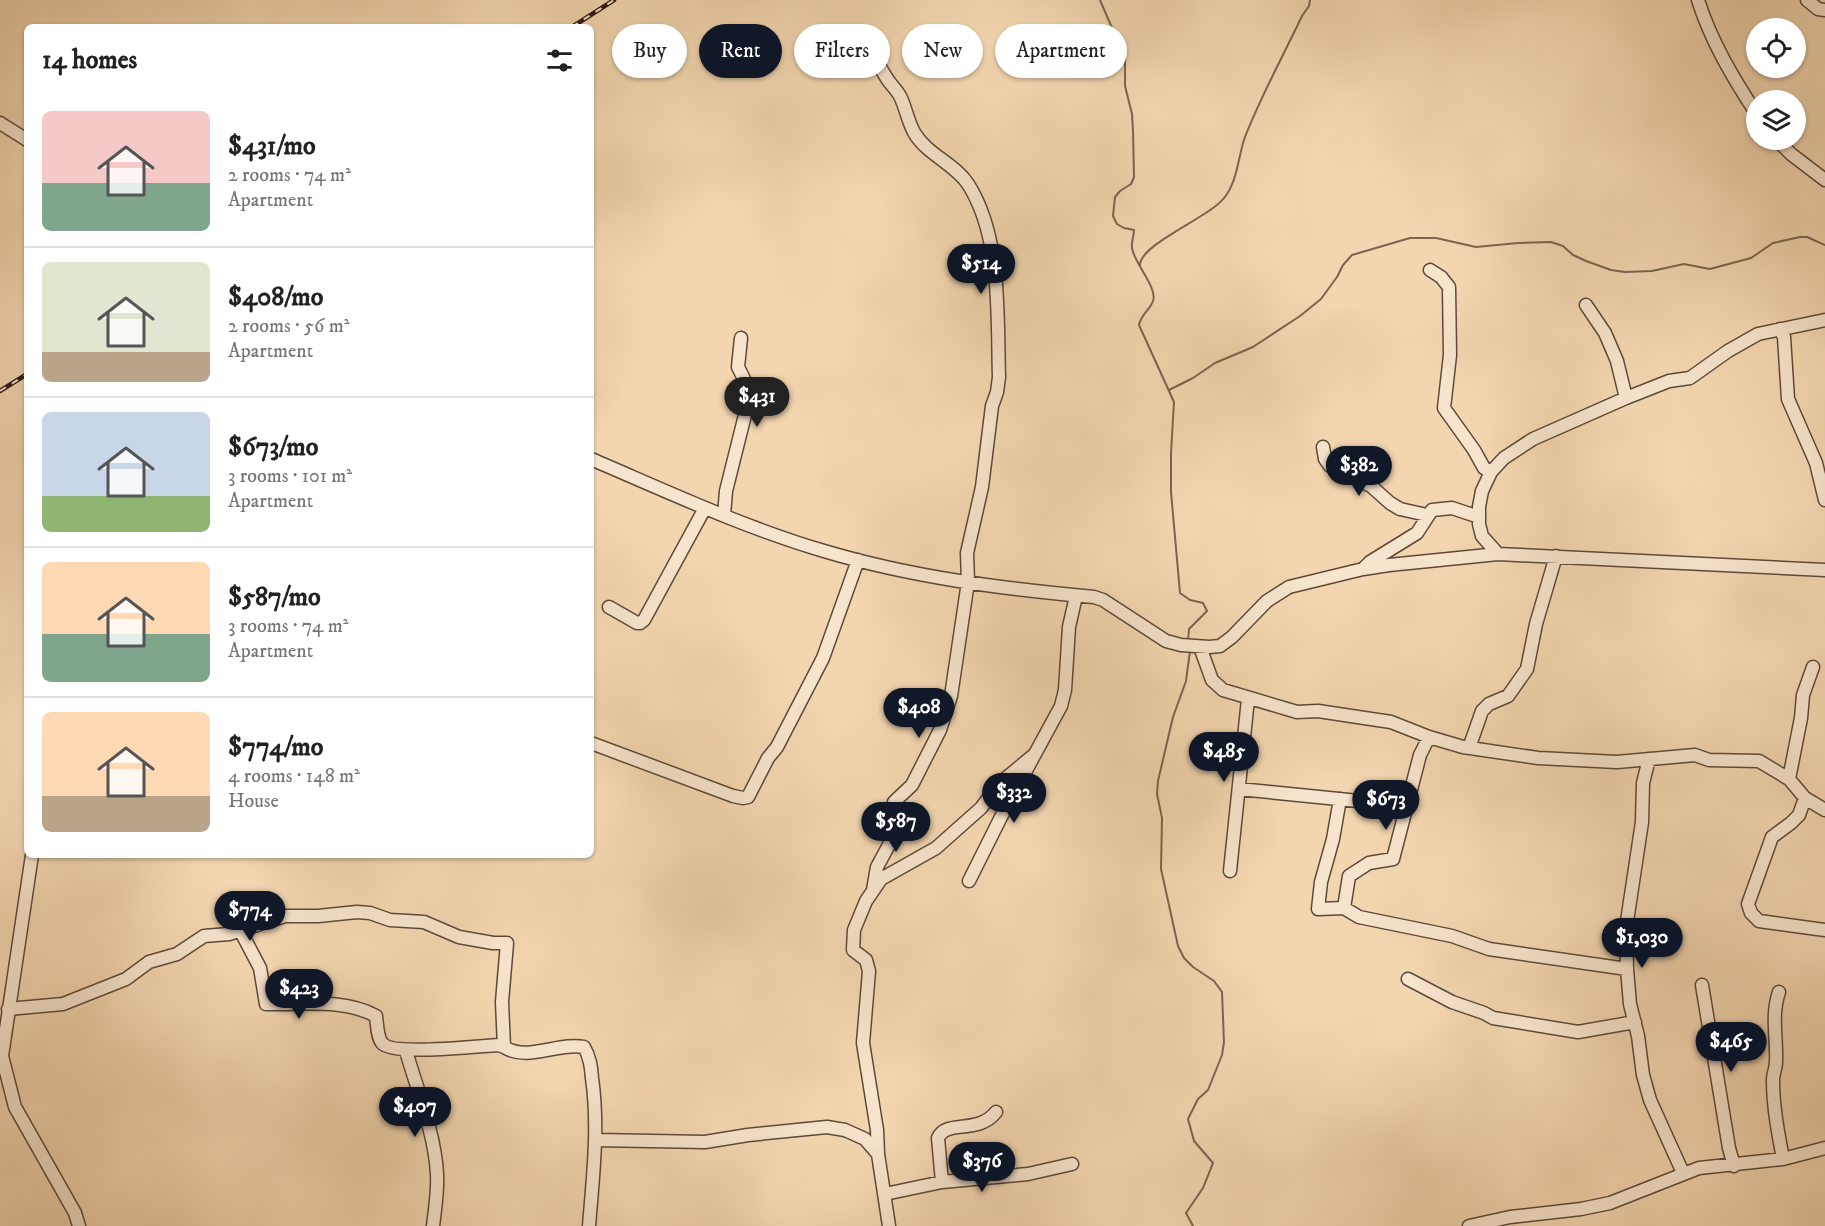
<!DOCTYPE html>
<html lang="en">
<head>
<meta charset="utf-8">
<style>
  :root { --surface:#fff; --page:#f2f2f2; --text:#222; --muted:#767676; --line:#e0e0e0; --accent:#111827 }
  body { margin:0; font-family:"IM FELL DW Pica",serif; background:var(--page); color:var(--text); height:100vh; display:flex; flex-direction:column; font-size:22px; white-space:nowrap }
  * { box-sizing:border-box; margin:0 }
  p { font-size:20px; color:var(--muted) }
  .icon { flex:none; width:33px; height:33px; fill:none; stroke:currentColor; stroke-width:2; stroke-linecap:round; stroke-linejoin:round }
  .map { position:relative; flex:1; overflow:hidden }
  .panel { position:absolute; left:24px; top:24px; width:570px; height:834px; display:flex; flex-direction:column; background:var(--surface); border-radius:9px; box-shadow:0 2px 4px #0004 }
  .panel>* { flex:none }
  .hud { position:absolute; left:612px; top:24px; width:570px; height:54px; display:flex; gap:12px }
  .buttons { position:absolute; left:1746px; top:18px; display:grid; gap:12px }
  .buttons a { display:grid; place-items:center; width:60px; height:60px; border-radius:50%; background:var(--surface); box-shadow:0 2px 4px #0004; font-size:30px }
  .price { position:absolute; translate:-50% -51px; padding:0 14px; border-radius:21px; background:var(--accent); color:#fff; font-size:20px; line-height:39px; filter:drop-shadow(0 2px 3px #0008) }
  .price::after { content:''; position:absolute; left:50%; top:36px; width:18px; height:14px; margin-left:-9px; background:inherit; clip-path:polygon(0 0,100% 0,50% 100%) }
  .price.on { background:#222; color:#fff }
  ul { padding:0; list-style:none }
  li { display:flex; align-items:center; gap:18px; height:150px; padding:0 18px }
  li+li { border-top:2px solid var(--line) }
  li span { display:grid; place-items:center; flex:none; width:168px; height:120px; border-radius:9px; color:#555 }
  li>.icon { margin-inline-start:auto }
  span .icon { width:72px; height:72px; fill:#fffc; stroke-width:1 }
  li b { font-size:26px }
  h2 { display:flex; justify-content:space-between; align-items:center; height:72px; padding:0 18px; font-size:26px }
  .tag { padding:0 21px; border-radius:27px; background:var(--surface); box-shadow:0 2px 4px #0004; font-size:21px; line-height:54px }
  .tag.on { background:var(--accent); color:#fff }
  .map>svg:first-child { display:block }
</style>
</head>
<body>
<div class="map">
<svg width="1825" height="1226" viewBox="0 0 1825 1226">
  <rect width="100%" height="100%" fill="#f3d6b0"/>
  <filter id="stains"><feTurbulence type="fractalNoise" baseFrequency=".00333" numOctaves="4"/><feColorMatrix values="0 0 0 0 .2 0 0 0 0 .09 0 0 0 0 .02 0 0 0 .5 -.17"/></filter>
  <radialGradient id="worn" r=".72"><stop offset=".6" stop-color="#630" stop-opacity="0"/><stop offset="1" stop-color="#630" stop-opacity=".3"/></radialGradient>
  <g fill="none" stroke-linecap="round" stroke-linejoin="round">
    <path stroke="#7c6450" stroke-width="2" d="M1100,0L1125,58V86L1132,114L1133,131L1134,177L1131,184L1120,191L1115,197L1113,216L1117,224L1124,228L1134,230C1134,236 1131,242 1132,248C1134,263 1158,288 1153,301C1150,310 1141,314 1139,325L1174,402L1171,453V492L1180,593L1190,600L1203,603L1207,611L1189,629L1188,642
      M1140,265C1140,244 1210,217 1224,198C1238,181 1238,156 1245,137C1261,96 1283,56 1302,16L1309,6L1310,0
      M1169,390L1193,378L1215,363L1253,347L1300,316L1321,299L1337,277L1343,265L1352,255L1410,238H1436L1476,247L1518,243L1551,242L1563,246L1573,255L1586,261L1611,270L1625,272L1652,271L1684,264L1710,269L1751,258L1773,243L1800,237H1807L1825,245
      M1190,651L1186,681L1173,717L1158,781L1157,794L1162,818L1161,869L1178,946L1184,958L1193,967L1214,981L1222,992L1224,1042L1222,1055L1208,1090L1198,1099L1188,1119L1194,1141L1213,1163L1203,1188L1186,1213L1193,1226"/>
    <g stroke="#5e4939" stroke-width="15">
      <path id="minor" d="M1698,0C1711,41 1733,78 1756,113
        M1807,0L1818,9L1825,10
        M848,41C875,53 872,54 886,77C890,84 896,89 900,96C906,108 908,123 915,134C928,155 955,164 968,184C1002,237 997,316 999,377L997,392L992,406L982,487L967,553L968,582L951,696L940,730L912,785L894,802L890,843L877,867L873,890
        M0,123L27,140
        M1777,140L1791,154L1825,180
        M1430,270L1441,277L1449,287L1450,355L1444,408L1474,450L1484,468L1491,472
        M1586,305L1605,333L1617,361L1626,398
        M1780,329L1784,337L1788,399L1816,463L1825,500
        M1323,447L1325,459L1330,466L1371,486L1390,503L1400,509L1427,515
        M591,459C666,491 745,528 824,551C911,577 1003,589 1094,597L1103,600L1166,641L1181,645L1209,647L1220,646L1232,637L1267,601L1289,587L1363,569L1389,565L1498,554L1825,570
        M724,515L726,491L745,415V381L738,367L741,338
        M1498,554L1482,536L1479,524V507L1482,491L1491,472L1504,458L1533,439L1626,398L1669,381L1690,378L1728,351L1758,334L1825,320
        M1363,569L1370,562L1417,533L1432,510L1452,508L1479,517
        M609,607L637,623H640L644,620L705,508
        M1200,647L1212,680L1223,690L1297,712L1318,711L1391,722L1429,737L1463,747L1538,758L1617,762L1695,755L1709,760L1759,761L1789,779L1805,798L1825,810
        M591,743L733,796L743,798L748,797L768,758L777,747L823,658L858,560
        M1469,748L1482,711L1489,704L1508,696L1527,669L1536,624L1556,556
        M1649,759L1643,783L1642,822L1626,928L1627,969L1630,1004L1638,1036L1643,1075L1650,1100L1683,1173
        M1789,779L1801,718L1803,695L1813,667
        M1239,789L1408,806
        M1805,798L1799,815L1791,823L1772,837L1748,904L1751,913L1759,921L1825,930
        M1340,799L1333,839L1321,882L1318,909L1344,908L1359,917L1452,936L1489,949L1627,969
        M32,855L2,1056L15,1107L75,1213L79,1226
        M1230,871L1248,699
        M969,881L1004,811L1061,706L1065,690L1069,627L1076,596
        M1344,908L1349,876L1369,863L1393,859L1420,755L1429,737
        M240,930L260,968L266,1004C302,1005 343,998 376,1016C377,1023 377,1037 382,1043C392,1056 479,1046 498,1045L504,1047
        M1408,979L1452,1002L1484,1013L1493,1018L1578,1032L1635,1022
        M1702,985L1729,1148L1734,1166
        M1779,992C1771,1015 1777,1038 1776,1062C1776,1068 1773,1074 1773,1080C1773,1107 1778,1132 1783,1159
        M8,1009L63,1004L126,979L149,962L177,954L204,936L229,934L285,916H318L357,912L370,913L390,920L424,922L459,937L493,943H507L502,1002L504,1047C527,1062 559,1042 584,1047C590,1057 591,1067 592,1078C599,1127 593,1176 589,1226
        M406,1051C417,1089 435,1134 437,1174C438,1192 435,1209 433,1226
        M596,1140L705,1142L748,1135L827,1127L845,1130L865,1139L878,1154L889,1226
        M878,1154L877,1130L863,1043L869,971L866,960L853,950L854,930L866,901L881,879L936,848L981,808L999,784L1035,754
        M942,1182L938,1138C946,1119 978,1135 996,1112
        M885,1194L942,1182L1028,1174L1072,1164
        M1469,1226L1510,1217L1581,1209L1610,1203L1699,1168L1783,1159L1825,1148"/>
    </g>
    <use href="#minor" stroke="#f7e4cc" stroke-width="12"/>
    <g stroke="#2d1a11" stroke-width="4.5">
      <path id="rail" d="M572,27L614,0
        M0,391L27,374"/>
    </g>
    <use href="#rail" stroke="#f7e4cc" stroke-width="2" stroke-dasharray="7" stroke-linecap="butt"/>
  </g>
  <rect width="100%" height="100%" filter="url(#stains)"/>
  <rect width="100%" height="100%" fill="url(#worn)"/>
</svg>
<div class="buttons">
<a><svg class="icon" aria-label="locate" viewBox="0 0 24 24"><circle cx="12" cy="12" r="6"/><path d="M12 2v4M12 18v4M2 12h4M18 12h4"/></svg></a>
<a><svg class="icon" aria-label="layers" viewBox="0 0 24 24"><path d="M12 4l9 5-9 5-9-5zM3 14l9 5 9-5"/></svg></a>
</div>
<b class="price" style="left:981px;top:295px">$514</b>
<b class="price on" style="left:757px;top:428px">$431</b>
<b class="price" style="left:1359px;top:497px">$382</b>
<b class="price" style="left:919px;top:739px">$408</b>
<b class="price" style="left:1224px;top:783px">$485</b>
<b class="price" style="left:1014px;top:824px">$332</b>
<b class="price" style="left:1386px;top:831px">$673</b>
<b class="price" style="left:896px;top:853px">$587</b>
<b class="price" style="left:250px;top:942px">$774</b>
<b class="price" style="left:1642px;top:969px">$1,030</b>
<b class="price" style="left:299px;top:1020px">$423</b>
<b class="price" style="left:1731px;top:1073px">$465</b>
<b class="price" style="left:415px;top:1138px">$407</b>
<b class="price" style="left:982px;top:1193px">$376</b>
<div class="hud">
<a class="tag">Buy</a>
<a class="tag on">Rent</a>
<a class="tag">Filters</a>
<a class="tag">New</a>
<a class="tag">Apartment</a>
</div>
<section class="panel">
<h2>14 homes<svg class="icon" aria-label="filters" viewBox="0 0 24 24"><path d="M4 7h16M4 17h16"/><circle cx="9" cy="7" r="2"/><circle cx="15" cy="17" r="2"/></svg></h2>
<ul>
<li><span style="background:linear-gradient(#f6c9c9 60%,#7fa58c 0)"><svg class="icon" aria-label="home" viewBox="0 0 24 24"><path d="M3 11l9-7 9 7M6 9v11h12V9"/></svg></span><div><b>$431/mo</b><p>2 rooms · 74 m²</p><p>Apartment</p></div></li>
<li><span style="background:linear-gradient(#dfe7d0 75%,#b9a48a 0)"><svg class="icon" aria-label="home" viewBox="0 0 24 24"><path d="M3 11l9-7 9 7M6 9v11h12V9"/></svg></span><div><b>$408/mo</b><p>2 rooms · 56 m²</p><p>Apartment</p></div></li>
<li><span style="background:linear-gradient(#c9d6e8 70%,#8fb573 0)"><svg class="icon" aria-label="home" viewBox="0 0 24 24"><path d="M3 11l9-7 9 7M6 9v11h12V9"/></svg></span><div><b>$673/mo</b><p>3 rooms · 101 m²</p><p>Apartment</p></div></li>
<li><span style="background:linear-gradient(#ffd9b3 60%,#7fa58c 0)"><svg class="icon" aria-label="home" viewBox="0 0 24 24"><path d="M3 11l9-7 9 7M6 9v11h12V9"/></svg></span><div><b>$587/mo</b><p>3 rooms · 74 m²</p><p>Apartment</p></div></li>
<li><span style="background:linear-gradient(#ffd9b3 70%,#b9a48a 0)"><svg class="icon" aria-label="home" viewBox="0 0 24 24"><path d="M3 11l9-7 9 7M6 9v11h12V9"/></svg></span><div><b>$774/mo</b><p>4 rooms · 148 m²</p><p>House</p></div></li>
</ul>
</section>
</div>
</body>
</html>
